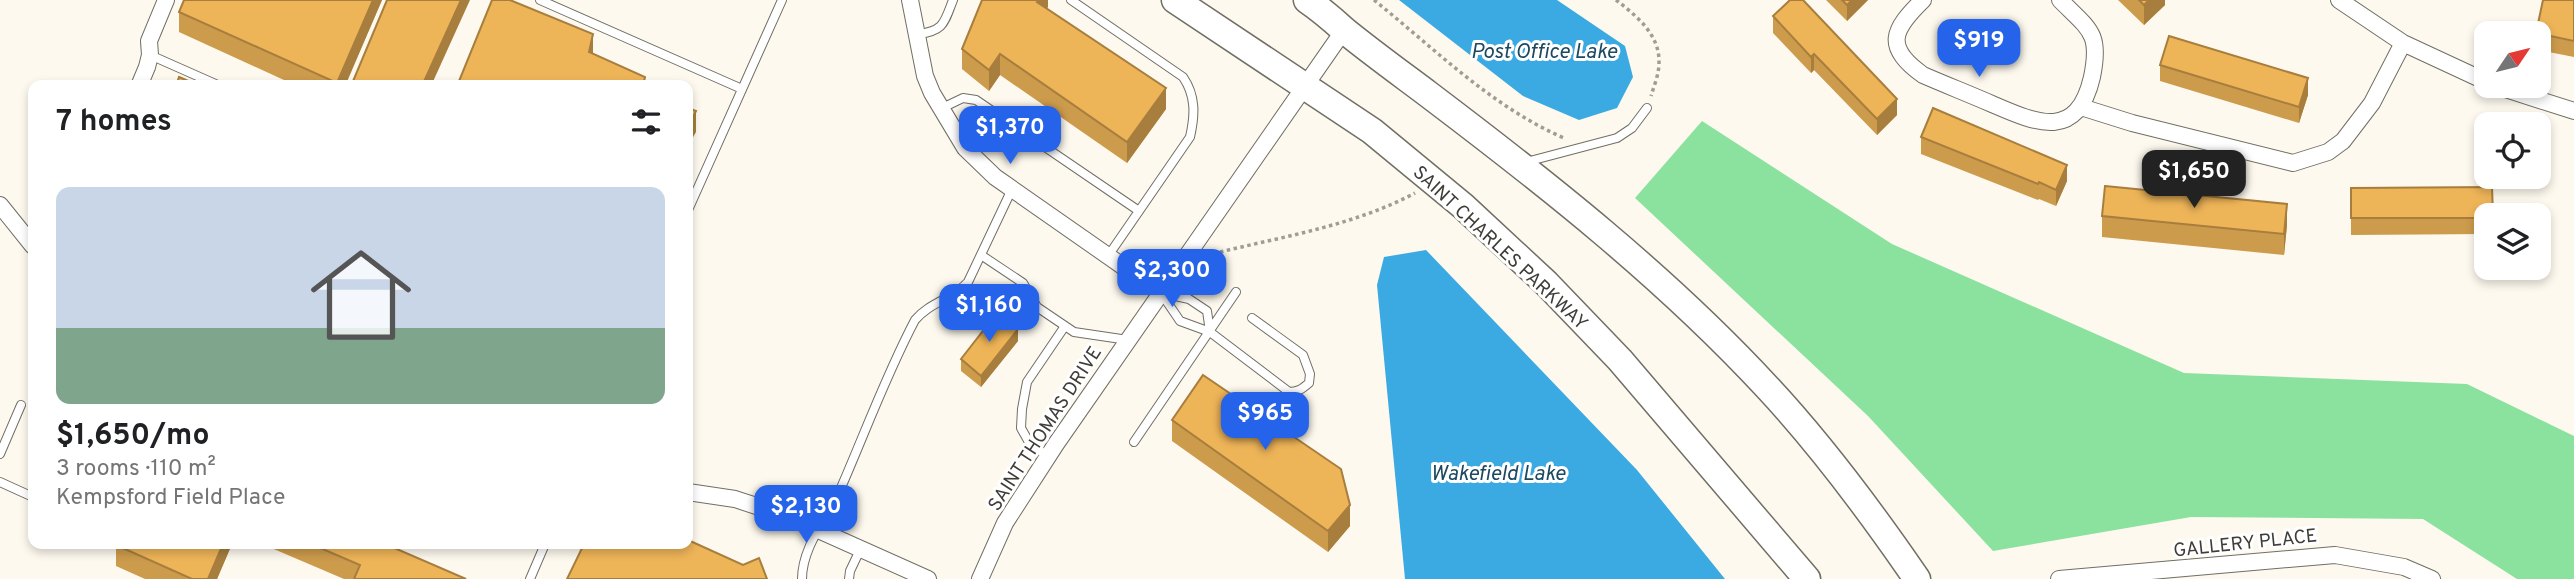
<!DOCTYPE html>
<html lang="en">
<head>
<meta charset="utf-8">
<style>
  :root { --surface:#fff; --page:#f6f6f6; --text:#202124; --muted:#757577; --accent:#2563eb }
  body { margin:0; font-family:Overpass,sans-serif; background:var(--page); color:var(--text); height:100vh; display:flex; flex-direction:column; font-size:26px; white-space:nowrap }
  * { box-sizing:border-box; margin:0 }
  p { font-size:23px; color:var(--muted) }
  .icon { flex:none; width:38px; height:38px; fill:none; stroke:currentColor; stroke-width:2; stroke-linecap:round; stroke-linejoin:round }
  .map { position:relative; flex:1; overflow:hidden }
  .side { position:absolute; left:28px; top:80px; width:665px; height:469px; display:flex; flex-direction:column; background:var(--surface); border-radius:14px; box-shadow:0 4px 10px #0003 }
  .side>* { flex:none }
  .needle { width:46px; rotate:55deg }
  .buttons { position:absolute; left:2474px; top:21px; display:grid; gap:14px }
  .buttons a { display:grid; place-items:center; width:77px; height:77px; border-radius:14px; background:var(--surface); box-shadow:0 4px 10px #0003; font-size:35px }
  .price { position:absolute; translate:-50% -60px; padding:0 16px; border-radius:14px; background:var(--accent); color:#fff; font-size:23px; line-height:46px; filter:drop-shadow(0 2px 4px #0008) }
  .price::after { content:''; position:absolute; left:50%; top:42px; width:21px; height:16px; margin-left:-10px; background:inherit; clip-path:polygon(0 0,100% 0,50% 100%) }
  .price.active { background:#222; color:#fff }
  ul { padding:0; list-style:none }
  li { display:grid; align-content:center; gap:14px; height:371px; padding:0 28px }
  li span { display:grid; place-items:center; height:217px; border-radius:14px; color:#555 }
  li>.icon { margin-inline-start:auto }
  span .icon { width:126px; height:126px; fill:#fffc; stroke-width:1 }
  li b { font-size:30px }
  h2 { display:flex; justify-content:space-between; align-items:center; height:84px; padding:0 28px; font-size:30px }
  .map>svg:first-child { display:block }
</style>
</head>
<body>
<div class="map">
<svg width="2574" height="579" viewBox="0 0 2574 579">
  <rect width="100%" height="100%" fill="#fdf9ee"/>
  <path fill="#8be29e" d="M1702,121L1892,244L2184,373L2467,384L2574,436V579H2517L2423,519L2191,517L1993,551L1868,416L1635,198Z"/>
  <path fill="#3ba9e2" d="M1399,0H1557L1625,46L1633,77L1617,108L1579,120L1523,96Z
    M1426,250L1637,470L1725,579H1405L1377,285L1384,257Z"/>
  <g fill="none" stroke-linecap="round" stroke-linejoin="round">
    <g stroke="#716e64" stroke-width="10">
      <path id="service" d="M540,0L742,89
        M1071,0L1183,77C1196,96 1195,115 1190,137L1108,256
        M918,34C944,31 944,23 953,0
        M150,55L220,86
        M940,109L963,98L976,100L1139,211
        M1526,162L1617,138L1632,128L1647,108
        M688,210L782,0
        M981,255L1023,283L1037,307L1074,332L1128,340
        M1161,293L1180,321L1210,332L1289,392C1298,392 1302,389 1309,383L1310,374L1303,355L1252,318
        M1162,293L1189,299L1207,311L1210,332
        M1134,442L1236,292
        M0,454L21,405
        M1048,456L1030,444L1021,428L1022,409L1027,382L1065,326
        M0,482L33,497
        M530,579L545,544
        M802,579C802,547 827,518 840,490C865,433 886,375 915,320C930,302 953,299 968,282L1012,189
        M849,579L850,571L860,550"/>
    </g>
    <g stroke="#716e64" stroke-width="18">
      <path id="minor" d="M910,0L925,76L932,93L965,148L995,177L1161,293
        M1923,0C1893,29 1883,47 1923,75C1946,85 1969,94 1992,104C2036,123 2077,142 2092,77C2101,33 2090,30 2060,0
        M2339,0L2403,43L2487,82
        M139,86L147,67L150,55L149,41L166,0
        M2496,86L2574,111
        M2081,107L2132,123L2293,163L2328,152L2343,141L2372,103L2403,43
        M0,205L33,246
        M688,492L735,499L787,516L928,579
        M980,579L1005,523L1056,444L1344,30
        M2059,579L2335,555L2404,567L2432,579"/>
    </g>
    <g stroke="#716e64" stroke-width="29">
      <path id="primary" d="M1175,0L1372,131L1463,206L1546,283L1620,360L1807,579
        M1307,0C1320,9 1332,19 1344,30C1371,52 1400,73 1428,94C1547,184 1665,277 1767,387C1823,447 1871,512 1917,579"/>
    </g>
    <path stroke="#a09d95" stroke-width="3.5" stroke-dasharray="3.5 3.5" stroke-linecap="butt" d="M1374,0C1435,49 1492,107 1564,138
      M1616,0C1637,16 1660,35 1659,63C1659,74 1654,86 1651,96
      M1220,252C1286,236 1355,225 1415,193"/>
    <use href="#service" stroke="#fff" stroke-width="8"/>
    <use href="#minor" stroke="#fff" stroke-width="16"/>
    <use href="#primary" stroke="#fff" stroke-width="26"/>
  </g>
  <path fill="#cd9b4c" d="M184,0H382L345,86H297L179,32V12Z
    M1048,0L1047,9L1166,109L1127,163L1000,75L989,91L962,69V49Z
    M1826,0H1868L1847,21Z
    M2118,0H2165V5L2144,25Z
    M2574,0V57L2539,50V33Z
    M1773,16L1897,115L1877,135L1814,70L1811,73L1773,33Z
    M2160,65L2308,95L2299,123L2160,81Z
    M1921,137L2067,181L2056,206L2039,199L2038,200L1921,154Z
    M2351,188L2487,215V234L2351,235Z
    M2102,216L2287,225L2284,255L2102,237Z
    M1018,341L981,387L961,371V359Z
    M1172,420L1350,526L1328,552L1172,441Z
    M116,544H232L217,579H145L116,566Z
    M262,544H398V550L466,579H344Z"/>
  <path fill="#a77e3e" d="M373,0H382L345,86H337V83Z
    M461,0H470L431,86H422Z
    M1039,0H1048V7L1037,23V2Z
    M1852,0H1868L1847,21V5Z
    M2149,0H2165V5L2144,25V5Z
    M593,34V55L589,52Z
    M1000,54V75L989,91V70Z
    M1814,54V70L1811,73V57Z
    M2308,78V95L2299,123V107Z
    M1166,88V109L1127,163V142Z
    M1897,99V115L1877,135V119Z
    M696,111V132L688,146V126Z
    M2067,165V181L2056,206V190Z
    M2287,204V225L2284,255V234Z
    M1018,329V341L981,387V376Z
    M1350,505V526L1328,552V531Z
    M223,544H232L217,579H208Z
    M393,544H398V553L392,547Z"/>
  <path fill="#eeb458" stroke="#a77e3e" stroke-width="2" d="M184,0H373L337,83L179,12Z
    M387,0H461L422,86H351Z
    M492,0H510L593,34L589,52L645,77L643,86H457Z
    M982,0H1039L1037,2L1166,88L1127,142L1000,54L989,70L962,49Z
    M1790,0H1803L1897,99L1877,119L1814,54L1811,57L1773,16Z
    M1842,0H1852L1847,5Z
    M2139,0H2149L2144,5Z
    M2543,0H2574V41L2536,33Z
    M2169,36L2308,78L2299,107L2160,65Z
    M179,77L200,86H176Z
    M688,108L696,111L688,126Z
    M1933,108L2067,165L2056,190L2039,182L2038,184L1921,137Z
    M2105,186L2287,204L2284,234L2102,216Z
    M2492,187L2493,215H2487V218H2351V188Z
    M997,313L1018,329L981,376L961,359Z
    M1203,375L1341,469L1350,505L1328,531L1172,420Z
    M688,540L743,565L759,558L767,579H567L584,544H688Z
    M116,544H223L208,579H192L116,545Z
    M311,544H393L392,547L466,579H354L360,565Z"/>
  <g text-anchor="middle" stroke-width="6" stroke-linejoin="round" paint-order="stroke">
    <g font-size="19" fill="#3e3d38" stroke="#fff">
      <text transform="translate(1501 247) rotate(43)" y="7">SAINT CHARLES PARKWAY</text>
      <text transform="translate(1044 428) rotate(-57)" y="7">SAINT THOMAS DRIVE</text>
      <text transform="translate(2245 542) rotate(-6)" y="7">GALLERY PLACE</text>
    </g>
    <g font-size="21" font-style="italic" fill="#1c4860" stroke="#fff">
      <text x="1544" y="58">Post Office Lake</text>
      <text x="1498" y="480">Wakefield Lake</text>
    </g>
  </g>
</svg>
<div class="buttons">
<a><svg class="needle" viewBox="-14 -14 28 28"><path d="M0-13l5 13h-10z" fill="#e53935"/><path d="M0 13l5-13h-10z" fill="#757577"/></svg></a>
<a><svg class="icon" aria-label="locate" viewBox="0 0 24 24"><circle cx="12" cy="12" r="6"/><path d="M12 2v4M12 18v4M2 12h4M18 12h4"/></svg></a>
<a><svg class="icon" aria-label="layers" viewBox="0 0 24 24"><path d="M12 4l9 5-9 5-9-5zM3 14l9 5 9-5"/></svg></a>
</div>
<b class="price" style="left:1979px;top:79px">$919</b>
<b class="price" style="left:1010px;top:166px">$1,370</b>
<b class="price active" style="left:2194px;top:210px">$1,650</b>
<b class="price" style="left:1172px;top:309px">$2,300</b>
<b class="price" style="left:989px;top:344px">$1,160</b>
<b class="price" style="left:1265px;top:452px">$965</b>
<b class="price" style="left:806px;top:545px">$2,130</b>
<section class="side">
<h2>7 homes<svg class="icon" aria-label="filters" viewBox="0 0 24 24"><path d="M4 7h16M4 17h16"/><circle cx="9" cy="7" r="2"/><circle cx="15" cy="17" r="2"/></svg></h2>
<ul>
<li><span style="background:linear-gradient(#c9d6e8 65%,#7fa58c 0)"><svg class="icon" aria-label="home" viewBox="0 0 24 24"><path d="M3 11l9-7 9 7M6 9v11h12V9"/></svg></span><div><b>$1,650/mo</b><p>3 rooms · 110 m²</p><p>Kempsford Field Place</p></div></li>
</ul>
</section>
</div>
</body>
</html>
